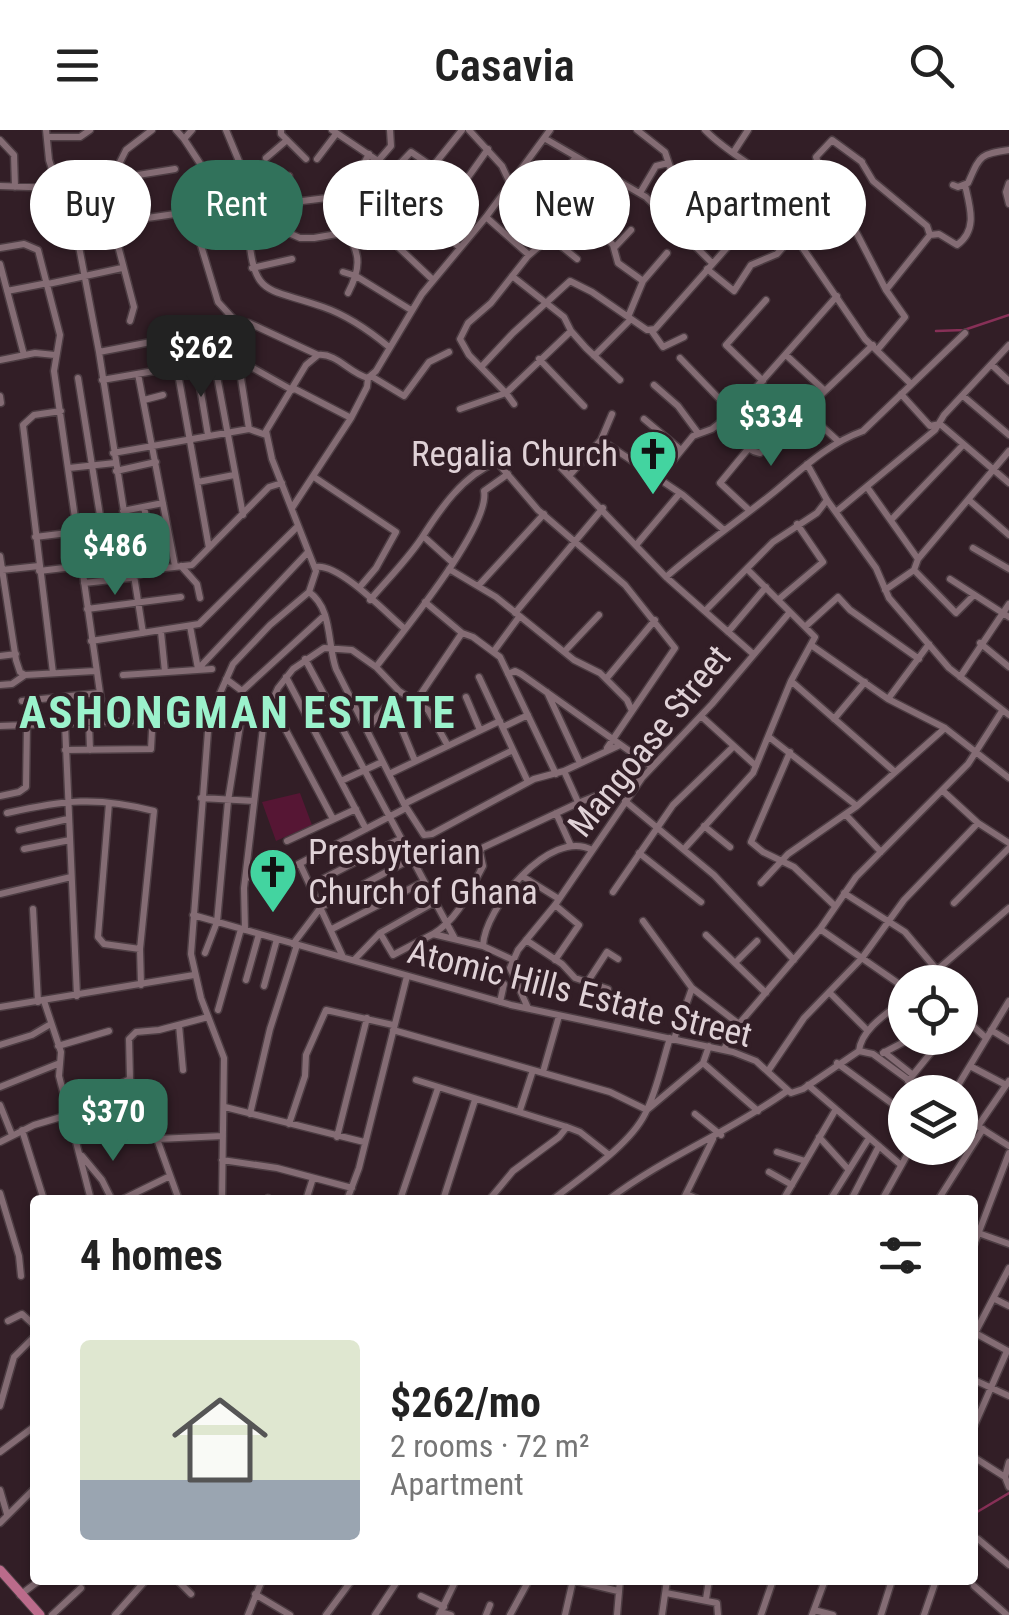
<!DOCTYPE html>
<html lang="en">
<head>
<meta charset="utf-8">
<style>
  :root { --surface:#fff; --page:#f2f2f2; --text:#222; --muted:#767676; --accent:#31725b }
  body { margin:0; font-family:"Roboto Condensed",sans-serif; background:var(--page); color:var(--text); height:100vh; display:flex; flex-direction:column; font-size:38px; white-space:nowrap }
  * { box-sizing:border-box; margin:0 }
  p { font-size:32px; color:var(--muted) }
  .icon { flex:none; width:55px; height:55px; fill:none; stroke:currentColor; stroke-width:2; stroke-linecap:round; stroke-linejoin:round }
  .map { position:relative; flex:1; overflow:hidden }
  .panel { position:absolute; left:30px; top:1065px; width:948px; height:390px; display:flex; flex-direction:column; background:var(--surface); border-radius:10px; box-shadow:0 2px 8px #0004 }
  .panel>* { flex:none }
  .hud { position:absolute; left:30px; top:30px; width:950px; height:90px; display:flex; gap:20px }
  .controls { position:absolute; left:888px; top:835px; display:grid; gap:20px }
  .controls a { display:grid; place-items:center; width:90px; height:90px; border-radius:50%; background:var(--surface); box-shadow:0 2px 8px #0004; font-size:50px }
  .price { position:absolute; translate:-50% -85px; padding:0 22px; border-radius:20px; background:var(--accent); color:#fff; font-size:32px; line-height:65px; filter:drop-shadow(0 2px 5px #0008) }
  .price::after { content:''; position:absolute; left:50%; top:60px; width:30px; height:22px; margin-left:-15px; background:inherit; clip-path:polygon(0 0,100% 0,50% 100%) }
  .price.on { background:#222; color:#fff }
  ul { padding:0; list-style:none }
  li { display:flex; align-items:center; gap:30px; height:250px; padding:0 50px }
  li span { display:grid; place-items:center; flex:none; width:280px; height:200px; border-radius:10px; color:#555 }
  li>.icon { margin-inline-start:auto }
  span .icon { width:120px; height:120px; fill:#fffc; stroke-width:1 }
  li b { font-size:42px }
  h2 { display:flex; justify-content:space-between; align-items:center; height:120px; padding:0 50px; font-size:42px }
  .tag { padding:0 35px; border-radius:45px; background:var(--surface); box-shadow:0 2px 8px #0004; font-size:35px; line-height:90px }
  .tag.on { background:var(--accent); color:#fff }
  header { display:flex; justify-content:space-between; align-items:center; height:130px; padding:0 50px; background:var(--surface); font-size:45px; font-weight:600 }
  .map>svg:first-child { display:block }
</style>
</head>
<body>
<header><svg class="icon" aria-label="menu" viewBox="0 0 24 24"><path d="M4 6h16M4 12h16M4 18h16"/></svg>Casavia<svg class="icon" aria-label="search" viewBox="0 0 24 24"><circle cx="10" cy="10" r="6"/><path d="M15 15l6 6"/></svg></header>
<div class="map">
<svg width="1009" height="1485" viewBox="0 0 1009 1485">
  <rect width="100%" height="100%" fill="#321e26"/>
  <path fill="#561634" d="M300,663L312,695L276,711L262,672Z"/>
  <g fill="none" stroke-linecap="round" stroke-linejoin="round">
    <path stroke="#873057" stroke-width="2.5" d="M936,201L964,200L1009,185
      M972,1385L1009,1363"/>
    <g stroke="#4d3d43" stroke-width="9">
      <path id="minor" d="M46,0L49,30L58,58
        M176,0L184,9L192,0
        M281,0V4L306,29
        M332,0L378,31L391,16L390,0
        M469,0L502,36L510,53
        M637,0L665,22L671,40L728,82
        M705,0C728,24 758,37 782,59C794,70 803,87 817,92L839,76C835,57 820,43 816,27L832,10L862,32
        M47,7H80L90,0
        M544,8L646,67L712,133
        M0,10L14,25L15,57
        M733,23L748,0
        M266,28L287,10
        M575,28L549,65L534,94L577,129
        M317,29L336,4
        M861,31L873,51L927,96L930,105
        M356,49L369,24
        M1009,53L1006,62L1009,74
        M953,55L958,57L968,53C980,26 979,24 1009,20
        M0,56L58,58L175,39
        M274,59L280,69L286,73L335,67L345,70L352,102
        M640,63L656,36L668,33
        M254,64L274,59L289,46
        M407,67L460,118
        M345,70L369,66L411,22L433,37
        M577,75L613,115L618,133L643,151L628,187
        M190,79L218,172L240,196
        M486,87L529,125
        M429,88L459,60L488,19
        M377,97L432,149
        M248,98C254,169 264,156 323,177C346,185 371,202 389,217
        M855,100L886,160L905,187L878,219
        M284,101L300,108H314L377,97L413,61L462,0
        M683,102L711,69
        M346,103C362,124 360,140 348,163
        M197,109L248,98L263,89L226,0
        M802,117L865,209L910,253
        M0,118L24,114L38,120L60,205L54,241L104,591
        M614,118L631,100
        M0,134L24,225
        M252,138L292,129
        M707,139L734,161L751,135L777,124L808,89
        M343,142L356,146L411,180
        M512,146L564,187L571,201L586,218L620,250
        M643,151L667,123
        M48,154L122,138
        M886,160L930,105L939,104L957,115C978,100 970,77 965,55
        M7,161L48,153
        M130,191L134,177L116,108L125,77L119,34L126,20L152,0
        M162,193L163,210
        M233,198L249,299
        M651,200L663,217L684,207
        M571,201L506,263L469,225L460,209L468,193L491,173L528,126L556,102L607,45
        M99,222L249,193L318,225C337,223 349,243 368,248L376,241L422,164L486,87L550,0
        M786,225L825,261
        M594,226L631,189
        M680,228L732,282
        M539,229L584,276
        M0,230L35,223L55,225
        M214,230L243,385
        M196,233L208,305
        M482,236L513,203L570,151L592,162L647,200L655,199L747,95L759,92L770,99
        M993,236L1009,251
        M177,238L209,418
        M253,238L292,260
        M138,244L175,436
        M371,246L404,266L429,232L449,222
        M78,248L106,423
        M102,250L235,227
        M763,251L726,215L766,170
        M654,255L678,276L698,303
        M901,264L930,296L940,294L1009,353
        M0,266L1,273
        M963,266L1009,305
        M144,270L163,265
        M460,279L506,263L514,274
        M805,281L838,311
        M351,288L367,257L368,248
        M644,289L681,320
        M716,296C736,300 742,320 760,323L873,215
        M601,310L683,365L724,400
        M540,316L666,447L752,523
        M748,319L720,353L750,381
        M113,323L249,299L266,305
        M807,334L827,370L876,438L889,468L949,538L1009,585
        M69,338L115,333
        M116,341L156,332
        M569,346L601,310L612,284
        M314,347L396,402L376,438L359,458
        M658,349L693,306L712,299L738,278L837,166
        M198,352L234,345
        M867,357L918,429L914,440L885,460
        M970,371L1009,405
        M144,377L156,439
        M292,378L351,288L293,258
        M123,381L163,373
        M837,381L935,300L944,285L1009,215
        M892,389L963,315
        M423,406L453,433
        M35,407L76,402
        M637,414L680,363
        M973,418L1009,439
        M0,426L16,530L20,542L25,545
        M80,427L130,418
        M918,429L1009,321
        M181,436L197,454L200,468
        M316,437C339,433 386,483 405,499
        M449,439L496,467L574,530L600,543L627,570L632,581
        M2,440L39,436
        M914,440L956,483L974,465
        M39,441L81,436
        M666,447C700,417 737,392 773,363C802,339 827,314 863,301L965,203
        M950,449L1009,487
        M84,453L130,448L156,439L192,435L269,357L282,353
        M478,456L544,384
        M309,462C333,479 327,514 336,539L404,674L424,705L432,704L534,649L564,641L620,615
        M779,469L823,432L797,394
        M370,470C387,450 407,430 421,409C440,379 463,345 497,332L538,380L625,455L675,518L607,618
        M425,472L462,503L473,507L500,527L556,644
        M87,479L181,467
        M705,481L773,412L817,383L827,370
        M515,483L603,378
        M190,496L198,539
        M806,496L838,467L850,480L919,529
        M161,502L165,542
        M728,502L766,457
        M143,503L99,222L77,106L84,97L175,84L211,72L205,41L184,9
        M91,511L199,494L297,397
        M980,513L1009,537
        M811,515L888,569L945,598L1009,648
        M494,521L519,487
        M565,521L599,485
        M0,526L16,524
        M305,529L454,807
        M376,537C400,505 491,396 484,361L508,344
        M198,539L308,422
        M53,543L23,295L34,285L61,281
        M508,544L515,541L521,544L652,637
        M123,545L212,539
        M286,547L366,699
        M479,547L528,652
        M960,547L1009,474
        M606,549L655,490
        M791,551L895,642
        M0,555L12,554L25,545L95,541
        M242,561L325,485
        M547,562L580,633
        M466,567L480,600
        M888,569L929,514
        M22,571L99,563
        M416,571L462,503
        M271,572L333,689
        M701,586L756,636
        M834,589L865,552
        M89,592L90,620
        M65,594L77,866
        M0,596L209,588
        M401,597L415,631
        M503,597L528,585
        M367,599L399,561
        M769,607L857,676
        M65,620L151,619L152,601
        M790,622L751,712L763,722L794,737L835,776
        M564,641L578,672
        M389,644L500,591
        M341,651L382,632
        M943,661L978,693L1009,713
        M0,666L19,662L26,657L27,594
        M201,668L254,671
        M625,671L714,745L794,830
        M109,673L98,807L104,814L140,819
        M404,674L513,620
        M7,683C64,670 97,666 154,681L140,819L141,855
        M556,683L571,716
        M846,685L881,722
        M704,696L730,717
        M19,700L68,689
        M287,711L356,679
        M24,719L70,710
        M684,719L753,643L791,551L815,507L747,439
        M639,723L701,772
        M300,734L343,827
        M522,746L559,769
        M246,748L289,739L406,678
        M761,753L788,724L857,676L945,598
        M311,755L400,709
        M613,762L673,675L733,617
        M844,763L905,802L937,840
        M0,764L71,747
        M954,773L1009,718
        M33,779L38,872
        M193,785L511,875L733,922L756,931L791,963L803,959L859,921L873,924L925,962
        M643,791L692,858L739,894
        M332,799L423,752
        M820,799L905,858
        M245,800L244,758L264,589L278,558L293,539L324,518L352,520L376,537L399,561L428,580L448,616
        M380,803L393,825L433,804L483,816L511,829
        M433,804C459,788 469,762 483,736L480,722L482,718L578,673L641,648
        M706,805L766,863
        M526,810L562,834L575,848L608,859
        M293,814L321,777L411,729
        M483,816C484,779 550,697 592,720
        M205,823L217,792L228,671L244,571L242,561L226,549
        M354,830L380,803L433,773
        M555,830L579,795L555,775
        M735,833L757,811
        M246,850L259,804
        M588,851L607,822L618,829
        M923,852L1009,778
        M264,856L277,809
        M829,862L868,901
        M44,871L61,922L59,946L91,1070
        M500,872L504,854
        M0,877L194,845
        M528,878L510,838L518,820L555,775L642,648L712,574L790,482
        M218,880L241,799
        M960,884L986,908
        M179,895L183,940
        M393,900L610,962L647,980L703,933L709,916
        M991,900L1009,911
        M674,909L692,858
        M0,915L32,905L49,895
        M58,916L109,901
        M724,919L738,895L820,799L856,747L968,634L1002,581
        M859,921C861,899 889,882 905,869
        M884,922L913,945
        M883,923L906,911
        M703,933L758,981
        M837,933L905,983
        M970,936L1006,955
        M768,941L804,888L862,828L904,770L978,693
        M543,942L559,886
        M416,950L567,997L580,1002L608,1024
        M908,951L943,908
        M808,955L901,1035
        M0,957L60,933
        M954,962L1009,871
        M0,975L12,1005
        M225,977L364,1012
        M520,980L533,940
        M250,984L270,899L297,815
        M695,984L721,1005
        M960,985L1009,1016
        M99,988L95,974L98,965L130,949
        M289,994L305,946L306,925L326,880L393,895
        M978,996L1009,951
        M22,1000L44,1070
        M337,1007L367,888
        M819,1007L848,1039
        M157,1009L223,1006
        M0,1012L34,995L68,985
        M777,1022L805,1031
        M82,1026L102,1050L112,1070
        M222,1030L277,1038L352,1058
        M769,1042L792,1055
        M0,1063L19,1126L21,1146
        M686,1064L700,1070
        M121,1070L170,1046
        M179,1070L157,1009L130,949L129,909L136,902L159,900L208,887
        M222,1070L224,928L201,868L191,824L209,588L233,534L270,495L309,462L316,441L272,329L266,301L306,235L318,225
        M267,1070L268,1068
        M306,1070L313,1048
        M347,1070L359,1038L407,846
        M400,1070L438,958
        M443,1070L475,970
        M489,1070L513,1041L559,1007L567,997
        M552,1070C581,1047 629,1016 645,984C657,961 662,933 670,908
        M608,1070C664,1027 730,1002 787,961
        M683,1070L713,1009
        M783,1070L836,979
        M830,1070L869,1008
        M851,1070L879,1016
        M882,1070L911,1018
        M938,1070L983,999
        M981,1104L1009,1114
        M972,1120L1009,1023
        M995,1169L1009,1176
        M8,1191L22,1184L35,1196
        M975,1203L1009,1138
        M975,1203L1008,1221
        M972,1249L1009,1266
        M0,1276L14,1227L35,1206
        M972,1301L1007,1221
        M0,1322L35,1296
        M972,1326L1005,1347
        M1009,1332L1005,1347L1009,1357
        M0,1360L7,1384
        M0,1393L35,1358
        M978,1409L1009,1435
        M177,1450L191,1464
        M572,1450L618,1461
        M974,1456L1007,1485
        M666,1463L717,1473L718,1485
        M255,1464L290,1485
        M20,1465L40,1450
        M421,1466L444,1477
        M706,1469L709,1450
        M814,1480L833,1485
        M441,1482L451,1485
        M52,1485L81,1458
        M115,1485L146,1450
        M248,1485L262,1450
        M326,1485L352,1450
        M375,1485L398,1450
        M439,1485L456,1450
        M486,1485L490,1475
        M510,1485L529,1450
        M565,1485L573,1450
        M617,1485L620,1450
        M662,1485L667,1450
        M761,1485L773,1450
        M812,1485L825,1450
        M881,1485L892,1450
        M924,1485L936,1450"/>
    </g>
    <g stroke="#4d3d43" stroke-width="11">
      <path id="major" d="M0,1440L40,1485"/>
    </g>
    <use href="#minor" stroke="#846c74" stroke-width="6"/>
    <use href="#major" stroke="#bb6b8b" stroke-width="9"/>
  </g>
  <defs>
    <g id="church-pin" transform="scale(2.5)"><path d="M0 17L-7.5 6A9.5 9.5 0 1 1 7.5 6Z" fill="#43d4a0" stroke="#321e26"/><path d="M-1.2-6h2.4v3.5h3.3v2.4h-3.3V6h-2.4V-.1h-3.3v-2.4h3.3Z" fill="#111"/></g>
  </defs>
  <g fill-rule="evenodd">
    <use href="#church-pin" x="653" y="324"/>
    <use href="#church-pin" x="273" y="742"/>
  </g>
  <g text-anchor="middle" stroke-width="8" stroke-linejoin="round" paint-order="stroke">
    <g font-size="35" fill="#e0d2d7" stroke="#321e26" text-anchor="end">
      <text x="618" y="336">Regalia Church</text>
      <text x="308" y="734" text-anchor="start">Presbyterian<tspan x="308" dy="40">Church of Ghana</tspan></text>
    </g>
    <g font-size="35" fill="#e0d2d7" stroke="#321e26">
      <text transform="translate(649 611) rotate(-51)" y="12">Mangoase Street</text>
      <text transform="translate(580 863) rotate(14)" y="12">Atomic Hills Estate Street</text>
    </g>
    <g font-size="45" font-weight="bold" letter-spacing="2.5" fill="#9bf2cc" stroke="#321e26">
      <text x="238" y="598">ASHONGMAN ESTATE</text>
    </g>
  </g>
</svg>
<div class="controls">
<a><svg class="icon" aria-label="locate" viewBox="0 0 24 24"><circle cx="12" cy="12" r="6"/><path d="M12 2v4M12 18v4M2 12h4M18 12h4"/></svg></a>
<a><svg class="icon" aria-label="layers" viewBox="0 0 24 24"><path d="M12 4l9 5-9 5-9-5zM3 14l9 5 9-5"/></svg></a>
</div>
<b class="price on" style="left:201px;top:270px">$262</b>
<b class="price" style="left:771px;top:339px">$334</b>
<b class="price" style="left:115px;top:468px">$486</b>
<b class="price" style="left:113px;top:1034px">$370</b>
<div class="hud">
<a class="tag">Buy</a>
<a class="tag on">Rent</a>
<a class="tag">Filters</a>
<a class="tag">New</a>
<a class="tag">Apartment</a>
</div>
<section class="panel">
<h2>4 homes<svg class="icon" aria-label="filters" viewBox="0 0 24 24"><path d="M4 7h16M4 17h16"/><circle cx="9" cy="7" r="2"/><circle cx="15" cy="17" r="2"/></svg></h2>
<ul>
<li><span style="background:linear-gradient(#dfe7d0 70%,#9aa5b1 0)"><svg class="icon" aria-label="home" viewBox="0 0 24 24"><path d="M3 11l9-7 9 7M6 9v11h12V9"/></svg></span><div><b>$262/mo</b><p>2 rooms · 72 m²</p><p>Apartment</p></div></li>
</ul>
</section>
</div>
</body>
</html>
